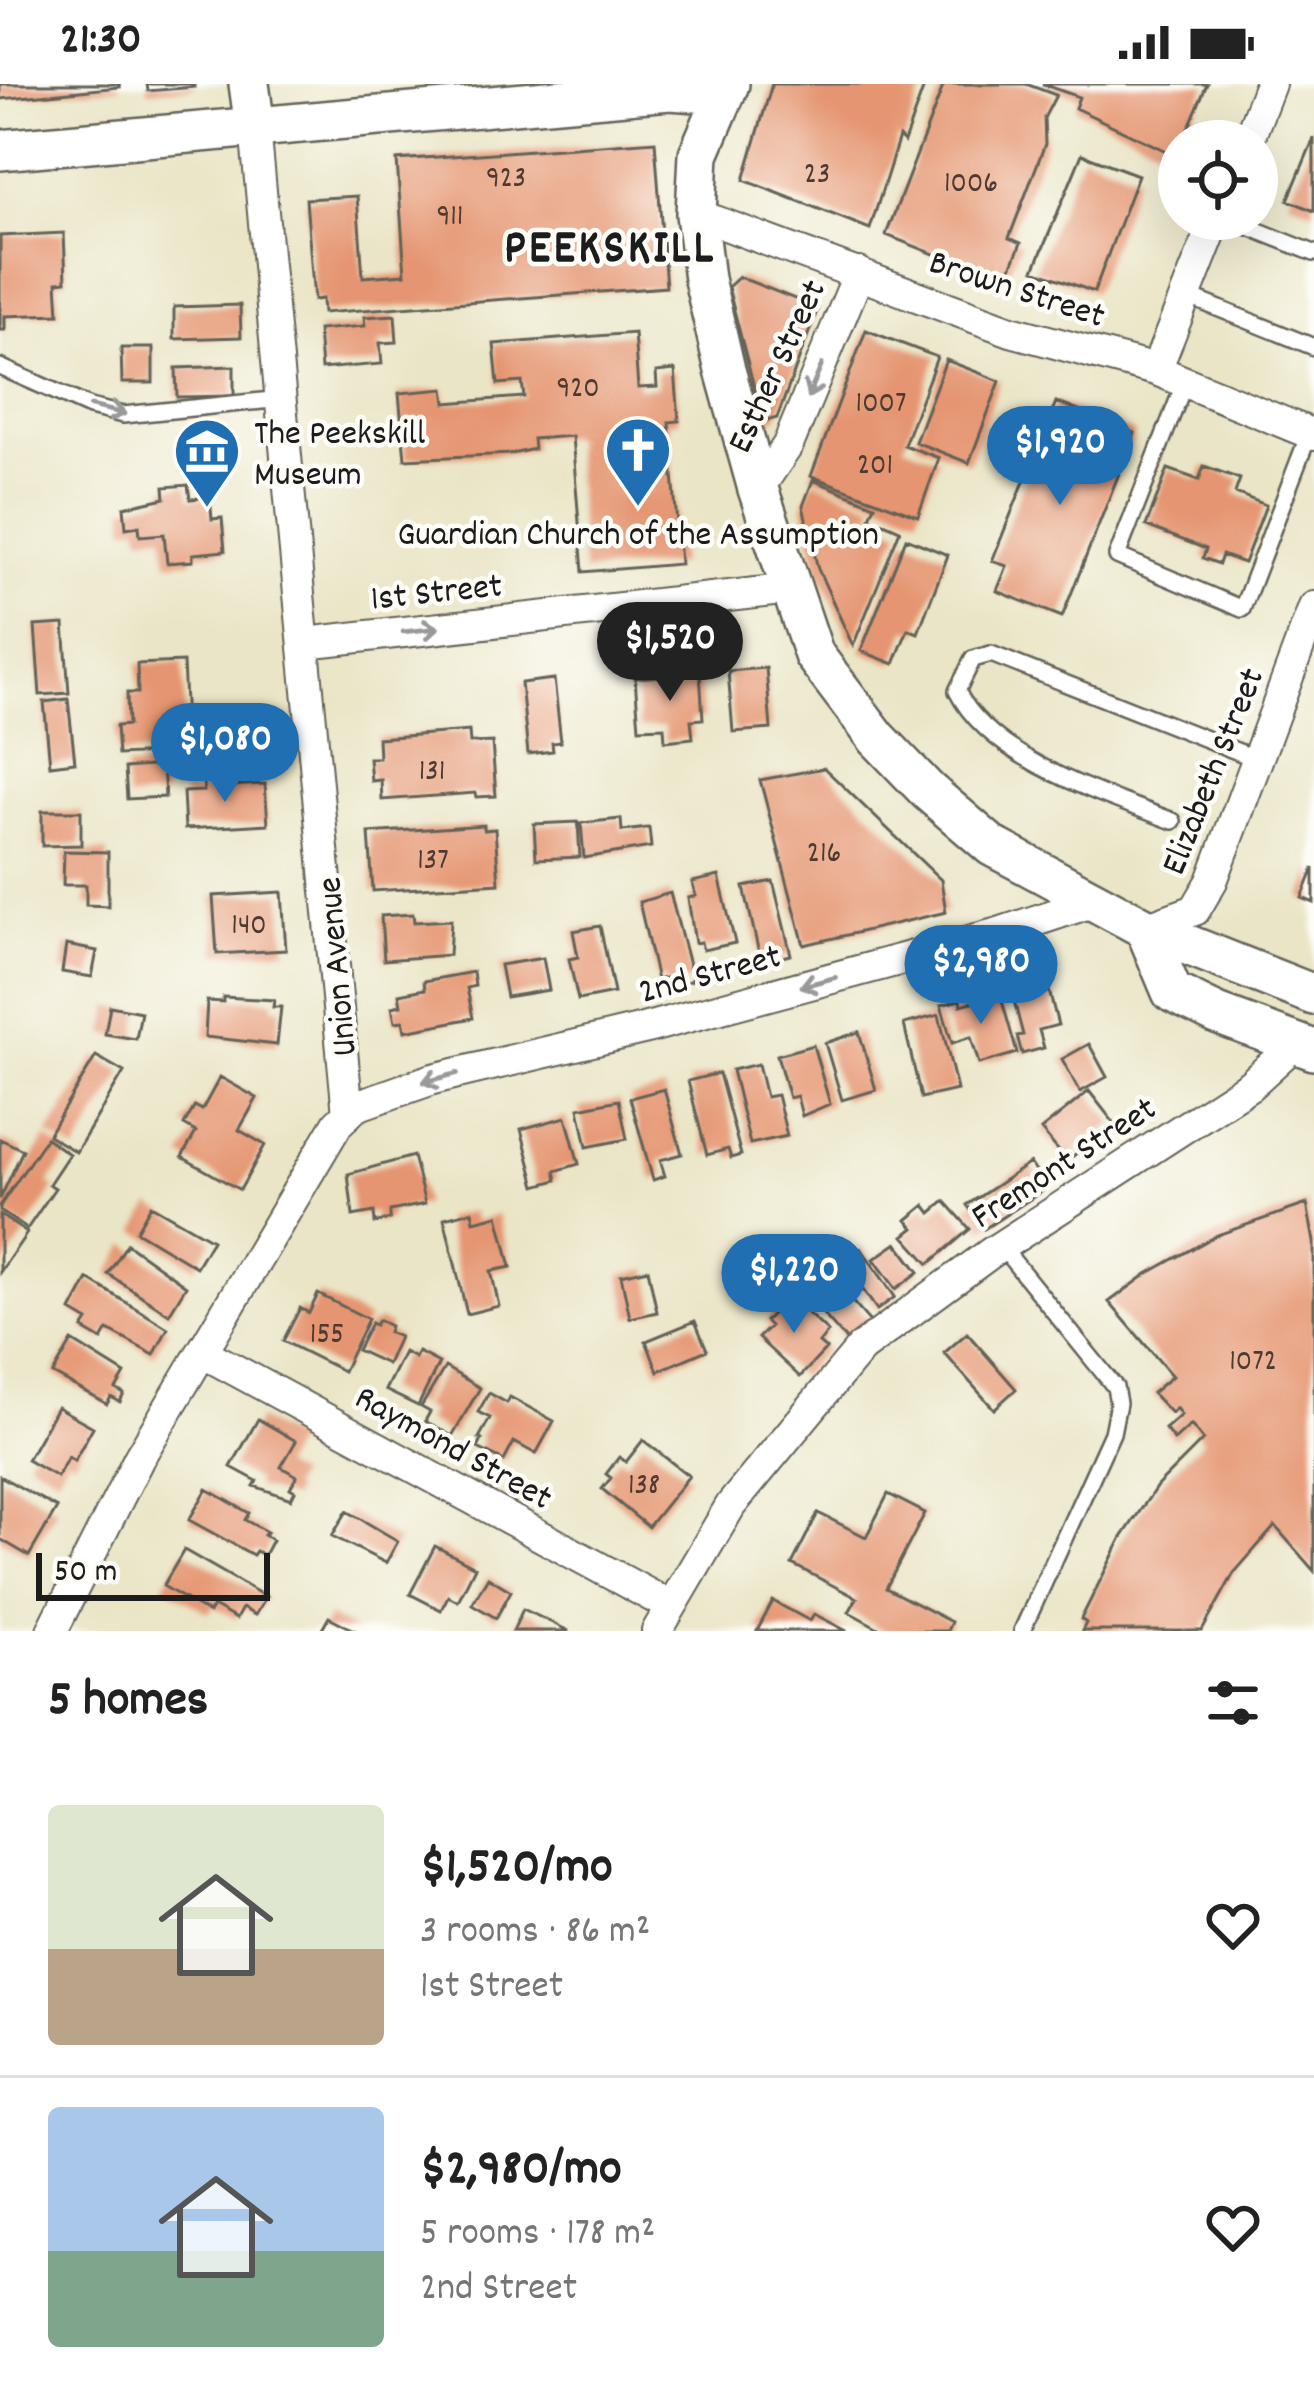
<!DOCTYPE html>
<html lang="en">
<head>
<meta charset="utf-8">
<style>
  :root { --surface:#fff; --page:#f6f6f6; --text:#222; --muted:#767676; --line:#e0e0e0; --accent:#1f6fb2 }
  body { margin:0; font-family:Dekko,sans-serif; background:var(--page); color:var(--text); height:100vh; display:flex; flex-direction:column; font-size:45px; white-space:nowrap }
  * { box-sizing:border-box; margin:0 }
  p { font-size:39px; color:var(--muted) }
  .icon { flex:none; width:66px; height:66px; fill:none; stroke:currentColor; stroke-width:2; stroke-linecap:round; stroke-linejoin:round }
  .map { position:relative; height:1547px; overflow:hidden }
  .sheet { display:flex; flex-direction:column; background:var(--surface); flex:1 }
  .sheet>* { flex:none }
  .buttons { position:absolute; left:1158px; top:36px; display:grid; gap:24px }
  .buttons a { display:grid; place-items:center; width:120px; height:120px; border-radius:50%; background:var(--surface); box-shadow:0 12px 48px #0002; font-size:60px }
  .scale { position:absolute; left:36px; bottom:30px; width:234px; box-sizing:border-box; padding-left:12px; border:6px solid #1c1c1c; border-top:0; font-size:33px; line-height:42px; white-space:nowrap; color:#1c1c1c; -webkit-text-stroke:9px #fdfcf7; paint-order:stroke }
  .price { position:absolute; translate:-50% -102px; padding:0 27px; border-radius:42px; background:var(--accent); color:#fff; font-size:39px; line-height:78px; filter:drop-shadow(0 3px 6px #0008) }
  .price::after { content:''; position:absolute; left:50%; top:72px; width:36px; height:27px; margin-left:-18px; background:inherit; clip-path:polygon(0 0,100% 0,50% 100%) }
  .price.on { background:#222; color:#fff }
  ul { padding:0; list-style:none }
  li { display:flex; align-items:center; gap:36px; height:300px; padding:0 48px }
  li+li { border-top:3px solid var(--line) }
  li span { display:grid; place-items:center; flex:none; width:336px; height:240px; border-radius:12px; color:#555 }
  li>.icon { margin-inline-start:auto }
  span .icon { width:144px; height:144px; fill:#fffc; stroke-width:1 }
  li b { font-size:51px }
  h2 { display:flex; justify-content:space-between; align-items:center; height:144px; padding:0 48px; font-size:51px }
  .status { display:flex; justify-content:space-between; align-items:center; height:84px; padding:0 60px; background:var(--surface); direction:ltr }
  .status svg { height:33px; fill:currentColor }
  .map>svg:first-child { display:block }
</style>
</head>
<body>
<div class="status"><b>21:30</b><svg viewBox="0 0 49 12"><path d="M0 12V9h3v3zM5 12V6h3v6zM10 12V3h3v9zM15 12V0h3v12zM26 1h20v11H26zM47 4h2v5h-2z"/></svg></div>
<div class="map">
<svg width="1314" height="1547" viewBox="0 0 1314 1547">
  <rect width="100%" height="100%" fill="#fdfcf7"/>
  <filter id="ink" filterUnits="userSpaceOnUse"><feTurbulence type="fractalNoise" baseFrequency=".00833" numOctaves="2"/><feDisplacementMap in="SourceGraphic" scale="24" xChannelSelector="R" yChannelSelector="G"/><feConvolveMatrix kernelMatrix="1 2 1 2 8 2 1 2 1" color-interpolation-filters="sRGB"/></filter>
  <filter id="wash" filterUnits="userSpaceOnUse"><feTurbulence type="fractalNoise" baseFrequency=".004" numOctaves="4" result="noise"/><feDisplacementMap in="SourceGraphic" scale="48" xChannelSelector="R" yChannelSelector="G"/><feGaussianBlur stdDeviation="2.7" result="paint"/><feColorMatrix in="noise" values="0 0 0 0 0 0 0 0 0 0 0 0 0 0 0 0 0 1.4 0 .05"/><feComposite in="paint" operator="in"/></filter>
  <g filter="url(#wash)">
    <rect width="100%" height="100%" fill="#eae5c6"/>
    <g id="blocks">
      <path fill="#e59571" d="M0,0H119L120,3L0,15Z
        M147,0H194V3L148,7Z
        M772,0H925L904,58L899,53L870,145L744,96Z
        M944,0H1026L1056,11L1044,34L1045,60L1009,154L1021,159L1005,198L886,151Z
        M1042,0H1207L1183,57H1179L1177,72L1075,24L1079,13Z
        M1314,54V127L1288,116Z
        M655,57L666,203L323,229L322,215L314,216L306,115L357,112L363,193L405,190L397,76Z
        M1082,70L1138,91L1094,208L1034,186Z
        M64,149L66,197L57,198L59,230L5,232V246H0V152Z
        M739,193L818,224L777,334L763,338L728,203Z
        M240,221L241,253L174,255V223Z
        M395,231L397,258L380,259L382,280L321,285L318,246L365,242L364,233Z
        M866,246L937,273L904,361L939,374L918,432L811,392Z
        M634,249L638,304L657,303L656,288L675,286L679,337L669,338L680,480L583,488L572,352L533,355L534,365L512,370L405,375L399,309L444,305L446,319L524,313L522,298L498,300L494,260Z
        M121,264H153V299H122Z
        M946,276L1000,297L969,379L915,358Z
        M234,282V312L177,313L176,284Z
        M1056,318L1135,349L1062,533L997,507L1007,482L992,477Z
        M1204,382L1240,395L1235,409L1266,421L1244,479L1222,471L1219,480L1203,474L1206,465L1146,442L1168,385L1199,396Z
        M813,396L875,421L870,433L900,446L853,562L818,485L803,422Z
        M188,401L190,415L210,413L212,435L222,434L225,467L193,470V477L167,479L164,450L140,452L139,442L126,444L124,423L165,414L164,403Z
        M906,454L948,471L918,549L908,545L894,580L861,567Z
        M64,540L69,609L40,611L35,542Z
        M183,578L186,640L201,639L202,667L118,671L116,642L128,641L127,609H138L137,580Z
        M766,584L771,645L733,648L728,587Z
        M700,589L703,635L691,636L693,654L665,657L664,643L639,644L635,594Z
        M554,595L561,658L552,659L553,667L528,670L521,599Z
        M68,615L75,678L50,681L44,618Z
        M469,647L470,659L492,658L496,712L476,713L475,709L382,716L381,696L371,697L369,674H379L378,654Z
        M163,681L165,713L127,715L125,684Z
        M824,684L941,796L946,828L804,861L760,696Z
        M229,691L230,702L265,700L268,740L185,745L183,708L204,707L203,693Z
        M42,727H81V761L42,762Z
        M621,735L622,747L649,744L651,763L584,774L581,739Z
        M578,738L580,773L536,775L534,740Z
        M484,741V746L495,745L499,799L373,807L369,749Z
        M64,767L108,768V822L86,821V801H63Z
        M1314,784V819L1302,814Z
        M719,792L735,859L703,866L701,858L695,859L688,814L696,812L692,798Z
        M773,797L791,871L761,878L744,803Z
        M282,808L286,866L217,870L213,812Z
        M670,809L693,896L667,903L665,894L657,896L639,818Z
        M413,830L414,838L451,836L449,871L384,876L381,832Z
        M600,842L614,909L578,916L569,875L578,873L573,847Z
        M66,861L97,867L92,893L62,888Z
        M543,874L549,906L506,913L500,881Z
        M473,888L475,902L467,904L473,934L405,947L403,937L395,938L392,923L401,921L399,910L425,905L424,897Z
        M1047,899L1058,941L1039,946L1044,964L1022,970L1017,952L1023,951L1012,909Z
        M1000,910L1017,969L979,980L971,953L952,959L941,921L960,916L961,921Z
        M223,913L274,916L273,923H281L277,961L205,953L207,917L223,918Z
        M110,922L141,928L136,955L105,950Z
        M939,931L957,1006L921,1014L904,940Z
        M859,948L876,1006L842,1016L825,959Z
        M1089,960L1107,993L1080,1008L1062,975Z
        M813,961L830,1020L802,1032L797,1012L789,1014L777,971Z
        M96,972L124,988L76,1068L48,1051Z
        M758,980L766,1013L777,1011L787,1052L750,1060L732,986Z
        M719,989L741,1071L731,1074L728,1065L707,1071L688,997Z
        M220,993L257,1014L239,1046L265,1061L240,1106L182,1073L196,1048L184,1041L195,1022L202,1026Z
        M664,1005L682,1070L660,1076L665,1092L653,1096L630,1014Z
        M1089,1007L1114,1039L1067,1077L1041,1046Z
        M619,1016L627,1055L587,1063L579,1024Z
        M566,1033L579,1080L555,1087L557,1096L536,1102L521,1045Z
        M46,1054L69,1070L49,1100L55,1104L27,1145L0,1127V1122Z
        M0,1055L23,1066L0,1115Z
        M413,1072L425,1120L390,1127V1135L375,1139L374,1128L353,1132L348,1090Z
        M1030,1079L1047,1104L984,1145L967,1121Z
        M945,1117L970,1145L929,1180L904,1152L914,1144L907,1136L925,1121L931,1129Z
        M1307,1120L1314,1158V1487L1275,1442L1234,1489L1202,1547H1082L1086,1539L1081,1535L1121,1455L1157,1402L1203,1356L1191,1341L1174,1356L1165,1345L1181,1331L1176,1324L1171,1329L1152,1309L1172,1292L1109,1218L1147,1190L1217,1151Z
        M151,1121L212,1156L196,1183L136,1147Z
        M472,1127L474,1137L498,1131L511,1183L491,1187L499,1222L467,1230L444,1134Z
        M0,1131L27,1149L0,1188Z
        M897,1159L919,1188L896,1205L874,1175Z
        M127,1160L186,1202L169,1230L108,1190Z
        M861,1164L895,1213L877,1226L843,1177Z
        M837,1184L849,1198L841,1205L871,1239L848,1258L807,1212L815,1206L811,1202Z
        M648,1185L657,1228L630,1234L621,1191Z
        M88,1195L168,1244L154,1271L108,1246L102,1256L83,1245L88,1237L71,1227Z
        M318,1210L368,1235L343,1287L283,1257L300,1224L309,1229Z
        M789,1212L828,1248L819,1259L826,1265L800,1293L758,1254L770,1242L765,1237Z
        M378,1236L390,1242L388,1248L399,1253L387,1280L357,1266L371,1239L375,1241Z
        M695,1237L707,1266L658,1287L646,1257Z
        M967,1249L1016,1305L994,1325L944,1269Z
        M72,1257L125,1290L116,1305L124,1310L120,1318L111,1313L107,1320L53,1290Z
        M404,1268L415,1274L418,1268L439,1279L418,1322L385,1306Z
        M445,1283L480,1304L452,1352L425,1337L430,1328L421,1323Z
        M489,1309L507,1319L510,1313L554,1337L536,1370L514,1358L504,1377L478,1364L482,1356L479,1354L490,1334L478,1328Z
        M57,1323L93,1343L74,1377L68,1373L57,1393L27,1376Z
        M258,1335L296,1357L281,1383L297,1392L290,1404L295,1407L291,1415L254,1402L257,1397L231,1383Z
        M643,1356L689,1392L648,1443L602,1405L611,1394L606,1390L619,1373L626,1378Z
        M0,1392L57,1424L29,1472L0,1455Z
        M207,1405L249,1429L245,1436L267,1448L264,1451L272,1456L264,1471L256,1467L253,1471L189,1436Z
        M888,1410L925,1429L886,1504L951,1538L947,1547H884L849,1528L857,1514L792,1480L818,1429L866,1453Z
        M347,1427L398,1457L386,1479L332,1452Z
        M435,1462L475,1483L458,1517L448,1512L441,1526L410,1510Z
        M184,1466L266,1513L255,1531L242,1524L236,1535L213,1522L209,1529L163,1502Z
        M488,1493L511,1507L496,1534L472,1520Z
        M773,1517L810,1537L814,1530L847,1547H757Z
        M523,1525L569,1547H513Z
        M329,1533L356,1547H321Z"/>
    </g>
  </g>
  <g filter="url(#ink)">
    <use href="#blocks" fill-opacity="0" stroke="#646258" stroke-width="3"/>
    <g fill="none" stroke-linecap="round" stroke-linejoin="round">
      <g stroke="#646258" stroke-width="20">
        <path id="service" d="M1229,135L1314,169
          M1185,211L1314,263
          M0,283L90,323L123,331L282,315
          M1185,298L1117,472L1242,525L1309,350
          M1173,737C1105,711 991,676 957,607L973,575L991,570L1259,676
          M1001,1162L1115,1303L1118,1319L1112,1349L1022,1547"/>
      </g>
      <g stroke="#646258" stroke-width="34">
        <path id="minor" d="M255,43L348,1030
          M1248,57L1270,0
          M696,130L1011,247L1156,286L1314,351
          M1156,286L1216,135
          M758,405L788,361L859,189
          M305,559L791,505
          M1145,844L1195,826L1212,797L1314,523
          M202,1268L670,1522
          M52,1547L139,1374L338,1039L356,1022L433,995L643,945L999,849L1092,818
          M657,1547L731,1421L861,1264L992,1168L1250,1001L1296,959"/>
      </g>
      <g stroke="#646258" stroke-width="44">
        <path id="tertiary" d="M249,0L255,43
          M729,0L699,70L696,130L704,195L725,286L758,405L814,571L877,654L928,707L992,762L1145,844L1314,911
          M0,66L670,6L724,10
          M1145,844L1172,908L1217,930L1314,966"/>
      </g>
      <use href="#service" stroke="#fff" stroke-width="15"/>
      <use href="#minor" stroke="#fff" stroke-width="30"/>
      <use href="#tertiary" stroke="#fff" stroke-width="39"/>
    </g>
    <defs><path id="oneway-shaft" d="M-6 0H5M1.5-3L5.5 0L1.5 3" fill="none" stroke-width="1.6" stroke-linecap="round" stroke-linejoin="round" transform="scale(3)"/></defs>
    <g stroke="#999">
      <use href="#oneway-shaft" transform="translate(815 297) rotate(113)"/>
      <use href="#oneway-shaft" transform="translate(108 326) rotate(13)"/>
      <use href="#oneway-shaft" transform="translate(421 546) rotate(-6)"/>
      <use href="#oneway-shaft" transform="translate(818 898) rotate(165)"/>
      <use href="#oneway-shaft" transform="translate(440 994) rotate(165)"/>
    </g>
  </g>
  <defs>
    <g id="church-pin" transform="scale(3.45)"><path d="M0 17L-7.5 6A9.5 9.5 0 1 1 7.5 6Z" fill="#1f6fb2" stroke="#fdfcf7"/><path d="M-1.2-6h2.4v3.5h3.3v2.4h-3.3V6h-2.4V-.1h-3.3v-2.4h3.3Z" fill="#fff"/></g>
    <g id="museum-pin" transform="scale(3.45)"><path d="M0 17L-7.5 6A9.5 9.5 0 1 1 7.5 6Z" fill="#1f6fb2" stroke="#fdfcf7"/><path d="M0-6L6-3V-2H-6V-3ZM-5-1h2V3h-2ZM-1-1h2V3h-2ZM3-1h2V3H3ZM-6 4H6V6H-6Z" fill="#fff"/></g>
  </defs>
  <g fill-rule="evenodd">
    <use href="#church-pin" x="638" y="366"/>
    <use href="#museum-pin" x="207" y="367"/>
  </g>
  <g text-anchor="middle" stroke-width="9" stroke-linejoin="round" paint-order="stroke">
    <g font-size="30" fill="#4e3a31">
      <text x="817" y="98">23</text>
      <text x="506" y="102">923</text>
      <text x="971" y="107">1006</text>
      <text x="450" y="140">911</text>
      <text x="578" y="312">920</text>
      <text x="881" y="327">1007</text>
      <text x="875" y="389">201</text>
      <text x="432" y="695">131</text>
      <text x="824" y="777">216</text>
      <text x="433" y="784">137</text>
      <text x="249" y="849">140</text>
      <text x="327" y="1258">155</text>
      <text x="1253" y="1285">1072</text>
      <text x="644" y="1409">138</text>
    </g>
    <g font-size="36" fill="#1c1c1c" stroke="#fdfcf7">
      <text transform="translate(1018 202) rotate(18)" y="13">Brown Street</text>
      <text transform="translate(774 281) rotate(-65)" y="13">Esther Street</text>
      <text transform="translate(436 505) rotate(-6)" y="13">1st Street</text>
      <text transform="translate(1210 686) rotate(-68)" y="13">Elizabeth Street</text>
      <text transform="translate(334 883) rotate(-95)" y="13">Union Avenue</text>
      <text transform="translate(709 887) rotate(-15)" y="13">2nd Street</text>
      <text transform="translate(1062 1076) rotate(-33)" y="13">Fremont Street</text>
      <text transform="translate(455 1361) rotate(29)" y="13">Raymond Street</text>
    </g>
    <g font-size="36" fill="#1c1c1c" stroke="#fdfcf7" text-anchor="start">
      <text x="254" y="359">The Peekskill<tspan x="254" dy="41">Museum</tspan></text>
      <text x="638" y="460" text-anchor="middle">Guardian Church of the Assumption</text>
    </g>
    <g font-size="48" font-weight="bold" letter-spacing="3" fill="#1c1c1c" stroke="#fdfcf7">
      <text x="610" y="177">PEEKSKILL</text>
    </g>
  </g>
</svg>
<div class="buttons">
<a><svg class="icon" aria-label="locate" viewBox="0 0 24 24"><circle cx="12" cy="12" r="6"/><path d="M12 2v4M12 18v4M2 12h4M18 12h4"/></svg></a>
</div>
<div class="scale">50 m</div>
<b class="price" style="left:1060px;top:424px">$1,920</b>
<b class="price on" style="left:670px;top:620px">$1,520</b>
<b class="price" style="left:225px;top:721px">$1,080</b>
<b class="price" style="left:981px;top:943px">$2,980</b>
<b class="price" style="left:794px;top:1252px">$1,220</b>
</div>
<section class="sheet">
<h2>5 homes<svg class="icon" aria-label="filters" viewBox="0 0 24 24"><path d="M4 7h16M4 17h16"/><circle cx="9" cy="7" r="2"/><circle cx="15" cy="17" r="2"/></svg></h2>
<ul>
<li><span style="background:linear-gradient(#dfe7d0 60%,#b9a48a 0)"><svg class="icon" aria-label="home" viewBox="0 0 24 24"><path d="M3 11l9-7 9 7M6 9v11h12V9"/></svg></span><div><b>$1,520/mo</b><p>3 rooms · 86 m²</p><p>1st Street</p></div><svg class="icon" aria-label="heart" viewBox="0 0 24 24"><path d="M12 20l-8-8c-3-5 5-10 8-4 3-6 11-1 8 4z"/></svg></li>
<li><span style="background:linear-gradient(#a9c7e8 60%,#7fa58c 0)"><svg class="icon" aria-label="home" viewBox="0 0 24 24"><path d="M3 11l9-7 9 7M6 9v11h12V9"/></svg></span><div><b>$2,980/mo</b><p>5 rooms · 178 m²</p><p>2nd Street</p></div><svg class="icon" aria-label="heart" viewBox="0 0 24 24"><path d="M12 20l-8-8c-3-5 5-10 8-4 3-6 11-1 8 4z"/></svg></li>
</ul>
</section>
</body>
</html>
